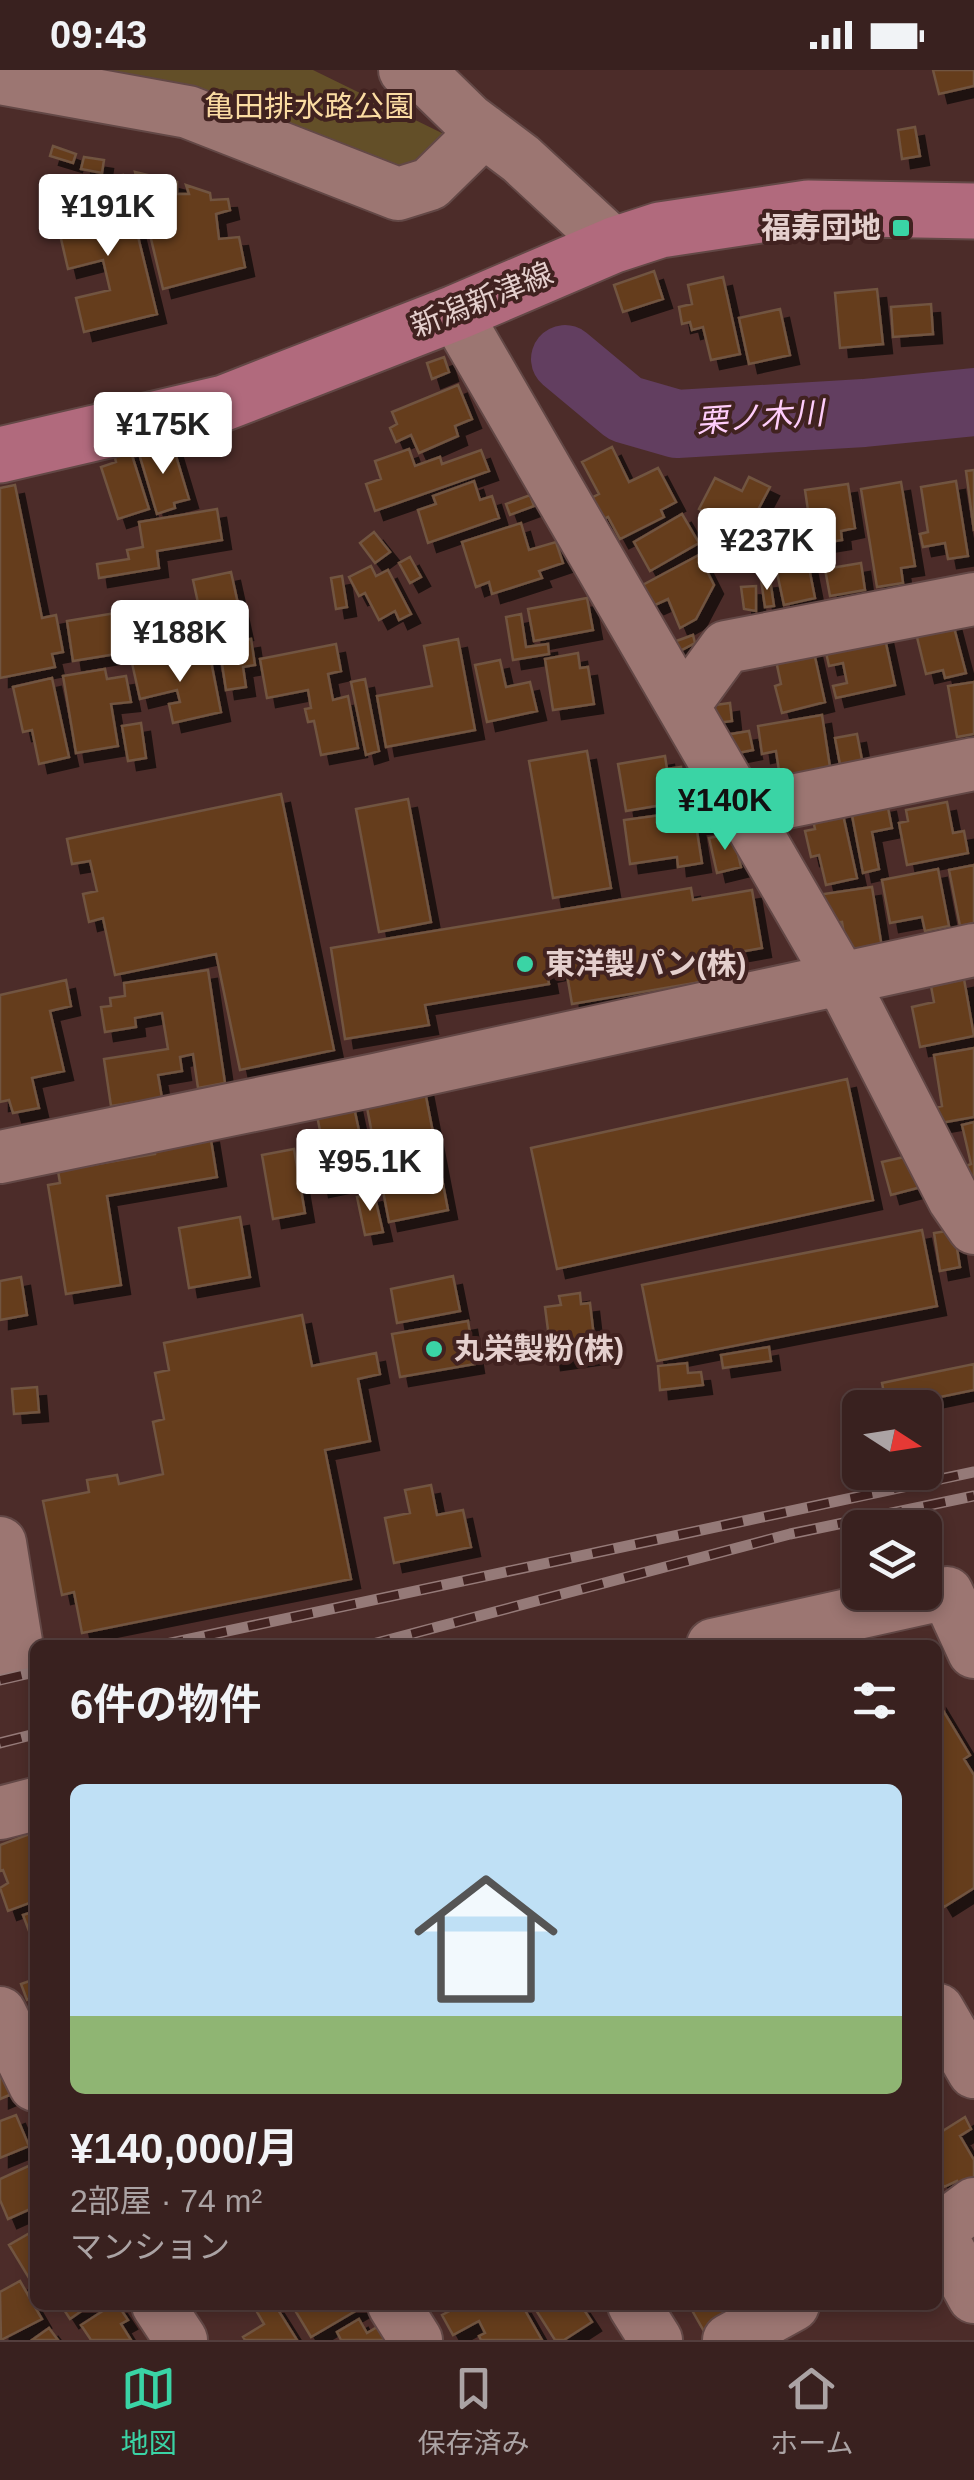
<!DOCTYPE html>
<html lang="ja">
<head>
<meta charset="utf-8">
<style>
  :root { --surface:#39211f; --page:#442e2c; --text:#f1f3f6; --muted:#aba3a4; --line:#533e3d; --accent:#3ad4a5 }
  body { margin:0; font-family:Helvetica,"Noto Sans JP",sans-serif; background:var(--page); color:var(--text); height:100vh; display:flex; flex-direction:column; font-size:38px; white-space:nowrap }
  * { box-sizing:border-box; margin:0 }
  p { font-size:32px; color:var(--muted) }
  .icon { flex:none; width:55px; height:55px; fill:none; stroke:currentColor; stroke-width:2; stroke-linecap:round; stroke-linejoin:round }
  .map { position:relative; flex:1; overflow:hidden }
  .side { position:absolute; left:30px; top:1570px; width:912px; height:670px; display:flex; flex-direction:column; background:var(--surface); border-radius:15px; box-shadow:0 5px 15px #0003,0 0 0 2px var(--line) }
  .side>* { flex:none }
  .needle { width:65px; rotate:102deg }
  .tools { position:absolute; left:842px; top:1320px; display:grid; gap:20px }
  .tools a { display:grid; place-items:center; width:100px; height:100px; border-radius:15px; background:var(--surface); box-shadow:0 5px 15px #0003,0 0 0 2px var(--line); font-size:50px }
  .price { position:absolute; translate:-50% -85px; padding:0 22px; border-radius:10px; background:#fff; color:#222; font-size:32px; line-height:65px; filter:drop-shadow(0 2px 5px #0008) }
  .price::after { content:''; position:absolute; left:50%; top:60px; width:30px; height:22px; margin-left:-15px; background:inherit; clip-path:polygon(0 0,100% 0,50% 100%) }
  .price.selected { background:var(--accent); color:#111 }
  ul { padding:0; list-style:none }
  li { display:grid; align-content:center; gap:20px; height:530px; padding:0 40px }
  li+li { border-top:2px solid var(--line) }
  li span { display:grid; place-items:center; height:310px; border-radius:15px; color:#555 }
  li>.icon { margin-inline-start:auto }
  span .icon { width:180px; height:180px; fill:#fffc; stroke-width:1 }
  li b { font-size:42px }
  h2 { display:flex; justify-content:space-between; align-items:center; height:120px; padding:0 40px; font-size:42px }
  .status { display:flex; justify-content:space-between; align-items:center; height:70px; padding:0 50px; background:var(--surface); direction:ltr }
  .status svg { height:28px; fill:currentColor }
  .tab-bar { display:flex; justify-content:space-around; align-items:center; height:140px; border-top:2px solid var(--line); background:var(--surface); font-size:28px; color:var(--muted) }
  .tab-bar a { display:grid; justify-items:center; gap:5px }
  .tab-bar .selected { color:var(--accent) }
  .map>svg:first-child { display:block }
</style>
</head>
<body>
<div class="status"><b>09:43</b><svg viewBox="0 0 49 12"><path d="M0 12V9h3v3zM5 12V6h3v6zM10 12V3h3v9zM15 12V0h3v12zM26 1h20v11H26zM47 4h2v5h-2z"/></svg></div>
<div class="map">
<svg width="974" height="2270" viewBox="0 0 974 2270">
  <defs>
    <filter id="shadow"><feDropShadow dx="9" dy="9" stdDeviation="0" flood-color="#0009"/></filter>
  </defs>
  <rect width="100%" height="100%" fill="#4c2c29"/>
  <path fill="#634f28" d="M62,0H313L450,67L427,101L387,108Z"/>
  <g fill="none" stroke-linecap="round" stroke-linejoin="round">
    <path stroke="#623e60" stroke-width="68" d="M565,289L625,339L677,354L864,343L974,332"/>
  </g>
  <path fill="#653c1f" stroke="#715441" stroke-width="2.5" filter="url(#shadow)" d="M933,0H974V16L939,24Z
    M915,57L920,86L902,89L898,60Z
    M53,76L76,84L73,93L50,86Z
    M84,87L104,90L102,103L81,99Z
    M135,102L177,112V124H189L186,115L210,123L211,130L228,129L230,140L216,144L219,169L239,167L245,197L163,219Z
    M123,105L157,244L84,262L76,228L110,220L103,190L68,199L55,143L117,127L112,107Z
    M654,201L663,229L623,242L614,215Z
    M723,207L740,284L711,290L703,257L692,260L690,252L682,254L679,237L692,234L688,215Z
    M877,219L883,274L840,278L835,223Z
    M931,234L933,264L893,267L891,237Z
    M780,239L790,285L749,294L739,248Z
    M444,287L449,302L432,309L427,293Z
    M458,315L472,349L455,356L458,366L419,383L411,365L396,372L390,358L397,354L392,342Z
    M162,373L163,379L173,376L189,429L174,433L175,438L157,444L138,380Z
    M612,377L629,412L658,398L676,432L661,440L664,447L620,469L608,447L598,452L587,430L599,424L582,392Z
    M130,379L149,439L118,449L101,397L116,392L114,384Z
    M409,379L415,396L440,387L442,394L481,380L489,401L375,441L366,414L381,409L375,391Z
    M974,400V461L966,401Z
    M749,407L770,417L737,480L726,474L722,483L708,475L713,466L702,460L711,445L699,439L715,408L742,421Z
    M474,411L480,430L492,426L499,448L428,473L418,440L436,434L433,426Z
    M956,411L968,486L948,489L945,473L923,477L920,464L928,462L921,417Z
    M901,412L915,496L901,498L903,513L877,517L861,419Z
    M848,414L855,458L841,461L842,470L823,473L820,453L810,454L805,420Z
    M15,415L42,548L56,545L63,582L52,584L55,597L0,608V418Z
    M530,425L534,436L510,445L506,434Z
    M217,439L222,470L157,481L159,498L99,508L97,494L129,489L127,480L143,477L139,452Z
    M682,444L699,473L650,501L634,472Z
    M800,452L815,528L784,535L774,489L782,487L776,457Z
    M521,453L529,480L556,472L563,493L539,501L542,508L492,524L489,512L476,517L462,472Z
    M374,462L390,482L375,493L360,473Z
    M699,485L714,515L696,549L680,558L668,529L655,535L637,518Z
    M410,487L421,507L410,513L399,493Z
    M861,493L865,520L830,526L825,499Z
    M371,496L376,506L388,500L411,544L399,550L395,541L379,550L365,523L359,526L349,507Z
    M231,502L244,561L206,569L193,510Z
    M342,506L347,537L336,539L331,508Z
    M770,509L774,536L765,537L761,510Z
    M756,516V541L744,539L741,517Z
    M587,528L593,560L534,571L528,539Z
    M134,540L141,580L73,591L67,551Z
    M521,544L526,577L548,574L549,584L513,590L506,547Z
    M951,546L966,603L945,608L943,600L926,604L914,555Z
    M884,564L895,615L836,628L833,616L847,613L843,593L829,596L825,578Z
    M693,565L695,573L674,584L668,574Z
    M251,569L255,595L243,597L246,617L226,620L219,574Z
    M458,569L475,660L386,677L377,626L432,616L424,576Z
    M811,569L825,632L782,643L775,616L781,614L775,586Z
    M336,574L341,601L328,604L333,630L348,626L358,678L321,685L314,651L308,652L305,639L311,638L308,620L267,628L260,589Z
    M578,583L580,598L588,597L594,634L553,640L545,589Z
    M175,584L178,593L210,586L221,642L173,653L169,634L180,632L177,620L140,629L132,593Z
    M500,590L506,617L530,612L537,641L487,652L475,595Z
    M105,599L107,609L126,606L131,632L111,634L118,676L76,683L63,606Z
    M52,608L69,687L39,694L32,660L23,662L13,617Z
    M365,609L379,681L366,685L351,612Z
    M974,612V664L957,667L948,616Z
    M730,633L732,651L710,654L708,636Z
    M822,645L830,697L781,714L776,681L762,684L758,656Z
    M141,653L146,688L128,691L122,656Z
    M749,661L753,680L723,686L719,666Z
    M857,664L864,700L842,705L835,668Z
    M587,681L611,818L553,828L529,691Z
    M665,686L667,699L681,697L686,731L626,741L618,694Z
    M281,724L334,980L240,1000L216,884L115,905L103,848L89,852L83,824L97,821L90,791L72,794L67,769Z
    M408,729L431,852L379,862L356,739Z
    M947,732L953,763L964,761L968,783L907,795L899,753L908,751L906,740Z
    M887,733L892,758L872,762L879,799L863,803L851,740Z
    M706,739L708,754L696,755L702,793L678,797L677,787L630,794L624,750Z
    M842,740L857,808L826,815L819,785L811,787L805,761L815,759L812,746Z
    M733,763L741,797L717,803L709,768Z
    M974,795V853L960,856L949,800Z
    M938,799L949,856L925,861L922,847L890,853L882,810Z
    M872,817L883,884L848,889L842,852L821,855L817,825Z
    M691,818L693,830L752,820L762,878L723,885L725,893L710,895L712,910L572,934L566,899L547,903L549,914L425,935L429,955L345,969L331,878Z
    M208,900L225,1013L198,1018L193,984L180,987L182,1001L158,1005L162,1028L111,1036L104,989L168,979L162,943L135,948L136,957L105,962L101,937L111,936L110,928L125,926L124,913Z
    M964,909L974,966L920,977L912,937L934,932L931,916Z
    M66,910L71,936L50,941L64,1001L32,1008L39,1038L13,1043L9,1030L0,1032V925Z
    M974,978V1047L935,1054L933,1038L942,1036L934,985Z
    M847,1009L873,1130L557,1199L531,1078Z
    M423,1011L448,1140L389,1152L364,1022Z
    M351,1023L369,1108L320,1118L315,1092L326,1090L314,1031Z
    M974,1052V1107L969,1108L966,1096L971,1094L962,1055Z
    M210,1064L217,1107L107,1126L121,1215L66,1224L48,1115L60,1113L58,1101L155,1084L154,1074Z
    M294,1079L305,1143L273,1149L262,1085Z
    M913,1085L921,1117L891,1125L882,1092Z
    M374,1123L383,1162L365,1165L357,1127Z
    M240,1147L250,1207L189,1218L179,1158Z
    M922,1160L937,1236L657,1291L642,1215Z
    M954,1160L960,1197L940,1201L934,1163Z
    M453,1206L460,1241L397,1253L391,1219Z
    M21,1207L27,1245L0,1250V1211Z
    M580,1223L581,1234L590,1233L596,1285L552,1291L545,1237L561,1235L559,1226Z
    M302,1245L312,1296L376,1283L380,1304L358,1309L370,1371L325,1380L351,1509L82,1563L74,1522L62,1525L43,1431L89,1422L87,1410L117,1405L119,1414L163,1404L153,1352L164,1349L155,1303L169,1300L164,1273Z
    M468,1251L475,1294L400,1307L392,1264Z
    M769,1277L771,1291L723,1298L721,1285Z
    M687,1293L688,1303L701,1302L703,1315L660,1320L658,1296Z
    M974,1294V1320L887,1338L882,1313Z
    M37,1317L39,1342L14,1344L12,1319Z
    M431,1415L437,1445L463,1440L471,1477L394,1493L385,1448L410,1443L405,1420Z
    M938,1632L970,1685L964,1689L974,1705V1818L944,1837L938,1827Z
    M35,1762V1831L8,1841L0,1818L8,1813L3,1800L0,1801V1775Z
    M35,1841V1877L23,1845Z
    M35,1909V1927L27,1930L21,1914Z
    M0,1996L12,2024L0,2029Z
    M16,2045L29,2076L0,2088V2051Z
    M965,2047L971,2059L960,2066L974,2090V2111L961,2119L957,2111L944,2117L938,2106V2064Z
    M35,2093V2137L8,2149L0,2130V2109Z
    M35,2160V2204L29,2208L9,2175Z
    M20,2211L42,2249L1,2270L0,2222Z
    M61,2235H90L70,2249Z
    M112,2235H118L128,2250L121,2254L131,2270H91L81,2255Z
    M269,2235H275L297,2270H245L243,2267L264,2254L257,2242Z
    M308,2235H363L364,2236L311,2267L296,2242Z
    M461,2235H522L542,2270H481L479,2266L485,2263L479,2251L453,2265L442,2245Z
    M538,2235H581L592,2252L564,2270H555L534,2237Z
    M689,2235H751L705,2263Z
    M359,2249L367,2263L382,2254L392,2270H341L337,2262Z
    M49,2258L58,2270H32Z"/>
  <g fill="none" stroke-linecap="round" stroke-linejoin="round">
    <g stroke="#634846" stroke-width="56">
      <path id="minor" d="M405,0L429,11L469,50L521,89L614,175
        M0,8L188,42L398,124L430,114L484,61
        M455,243L841,909L954,1129L974,1158
        M683,636L726,577L974,529
        M742,741L974,694
        M0,1087L375,1010L974,880
        M0,1473L17,1578L0,1582
        M713,1575L947,1523L974,1582
        M0,1743L35,1734
        M938,1940L974,2002
        M0,1943L35,2015
        M938,2161L974,2227
        M938,2161L974,2134
        M158,2235L181,2270
        M394,2235L416,2270
        M634,2235L656,2270
        M729,2270L793,2235"/>
    </g>
    <g stroke="#634846" stroke-width="59">
      <path id="major" d="M0,385L224,333L455,243L614,175L660,160L808,138L974,141"/>
    </g>
    <use href="#minor" stroke="#9c7672" stroke-width="52"/>
    <use href="#major" stroke="#b16a7d" stroke-width="55"/>
    <g stroke="#957a78" stroke-width="11">
      <path id="rail" d="M162,1575L974,1402
        M369,1575L790,1464L974,1426
        M0,1610L35,1602
        M0,1673L35,1664"/>
    </g>
    <use href="#rail" stroke="#412220" stroke-width="8" stroke-dasharray="22" stroke-linecap="butt"/>
  </g>
  <g fill="#3ad4a5" stroke="#412220" stroke-width="4">
    <rect x="891" y="148" width="20" height="20" rx="5"/>
    <circle cx="525" cy="894" r="10"/>
    <circle cx="434" cy="1279" r="10"/>
  </g>
  <g text-anchor="middle" stroke-width="8" stroke-linejoin="round" paint-order="stroke">
    <g font-size="30" fill="#fadba2" stroke="#412220">
      <text x="309" y="47">亀田排水路公園</text>
    </g>
    <g font-size="30" font-weight="bold" fill="#e4cfcd" stroke="#412220" text-anchor="start">
      <text x="881" y="168" text-anchor="end">福寿団地</text>
      <text x="545" y="904">東洋製パン(株)</text>
      <text x="454" y="1289">丸栄製粉(株)</text>
    </g>
    <g font-size="30" fill="#e4cfcd" stroke="#412220">
      <text transform="translate(482 230) rotate(-22)" y="10">新潟新津線</text>
    </g>
    <g font-size="32" font-style="italic" fill="#fecdfa" stroke="#412220">
      <text transform="translate(760 347) rotate(-4)" y="11">栗ノ木川</text>
    </g>
  </g>
</svg>
<div class="tools">
<a><svg class="needle" viewBox="-14 -14 28 28"><path d="M0-13l5 13h-10z" fill="#e53935"/><path d="M0 13l5-13h-10z" fill="#aba3a4"/></svg></a>
<a><svg class="icon" aria-label="layers" viewBox="0 0 24 24"><path d="M12 4l9 5-9 5-9-5zM3 14l9 5 9-5"/></svg></a>
</div>
<b class="price" style="left:108px;top:189px">¥191K</b>
<b class="price" style="left:163px;top:407px">¥175K</b>
<b class="price" style="left:767px;top:523px">¥237K</b>
<b class="price" style="left:180px;top:615px">¥188K</b>
<b class="price selected" style="left:725px;top:783px">¥140K</b>
<b class="price" style="left:370px;top:1144px">¥95.1K</b>
<section class="side">
<h2>6件の物件<svg class="icon" aria-label="filters" viewBox="0 0 24 24"><path d="M4 7h16M4 17h16"/><circle cx="9" cy="7" r="2"/><circle cx="15" cy="17" r="2"/></svg></h2>
<ul>
<li><span style="background:linear-gradient(#bfe0f5 75%,#8fb573 0)"><svg class="icon" aria-label="home" viewBox="0 0 24 24"><path d="M3 11l9-7 9 7M6 9v11h12V9"/></svg></span><div><b>¥140,000/月</b><p>2部屋 · 74 m²</p><p>マンション</p></div></li>
</ul>
</section>
</div>
<nav class="tab-bar">
<a class="selected"><svg class="icon" aria-label="map" viewBox="0 0 24 24"><path d="M3 6l6-2 6 2 6-2v14l-6 2-6-2-6 2zM9 4v14M15 6v14"/></svg>地図</a>
<a><svg class="icon" aria-label="saved" viewBox="0 0 24 24"><path d="M7 4h10v16l-5-4-5 4z"/></svg>保存済み</a>
<a><svg class="icon" aria-label="home" viewBox="0 0 24 24"><path d="M3 11l9-7 9 7M6 9v11h12V9"/></svg>ホーム</a>
</nav>
</body>
</html>
